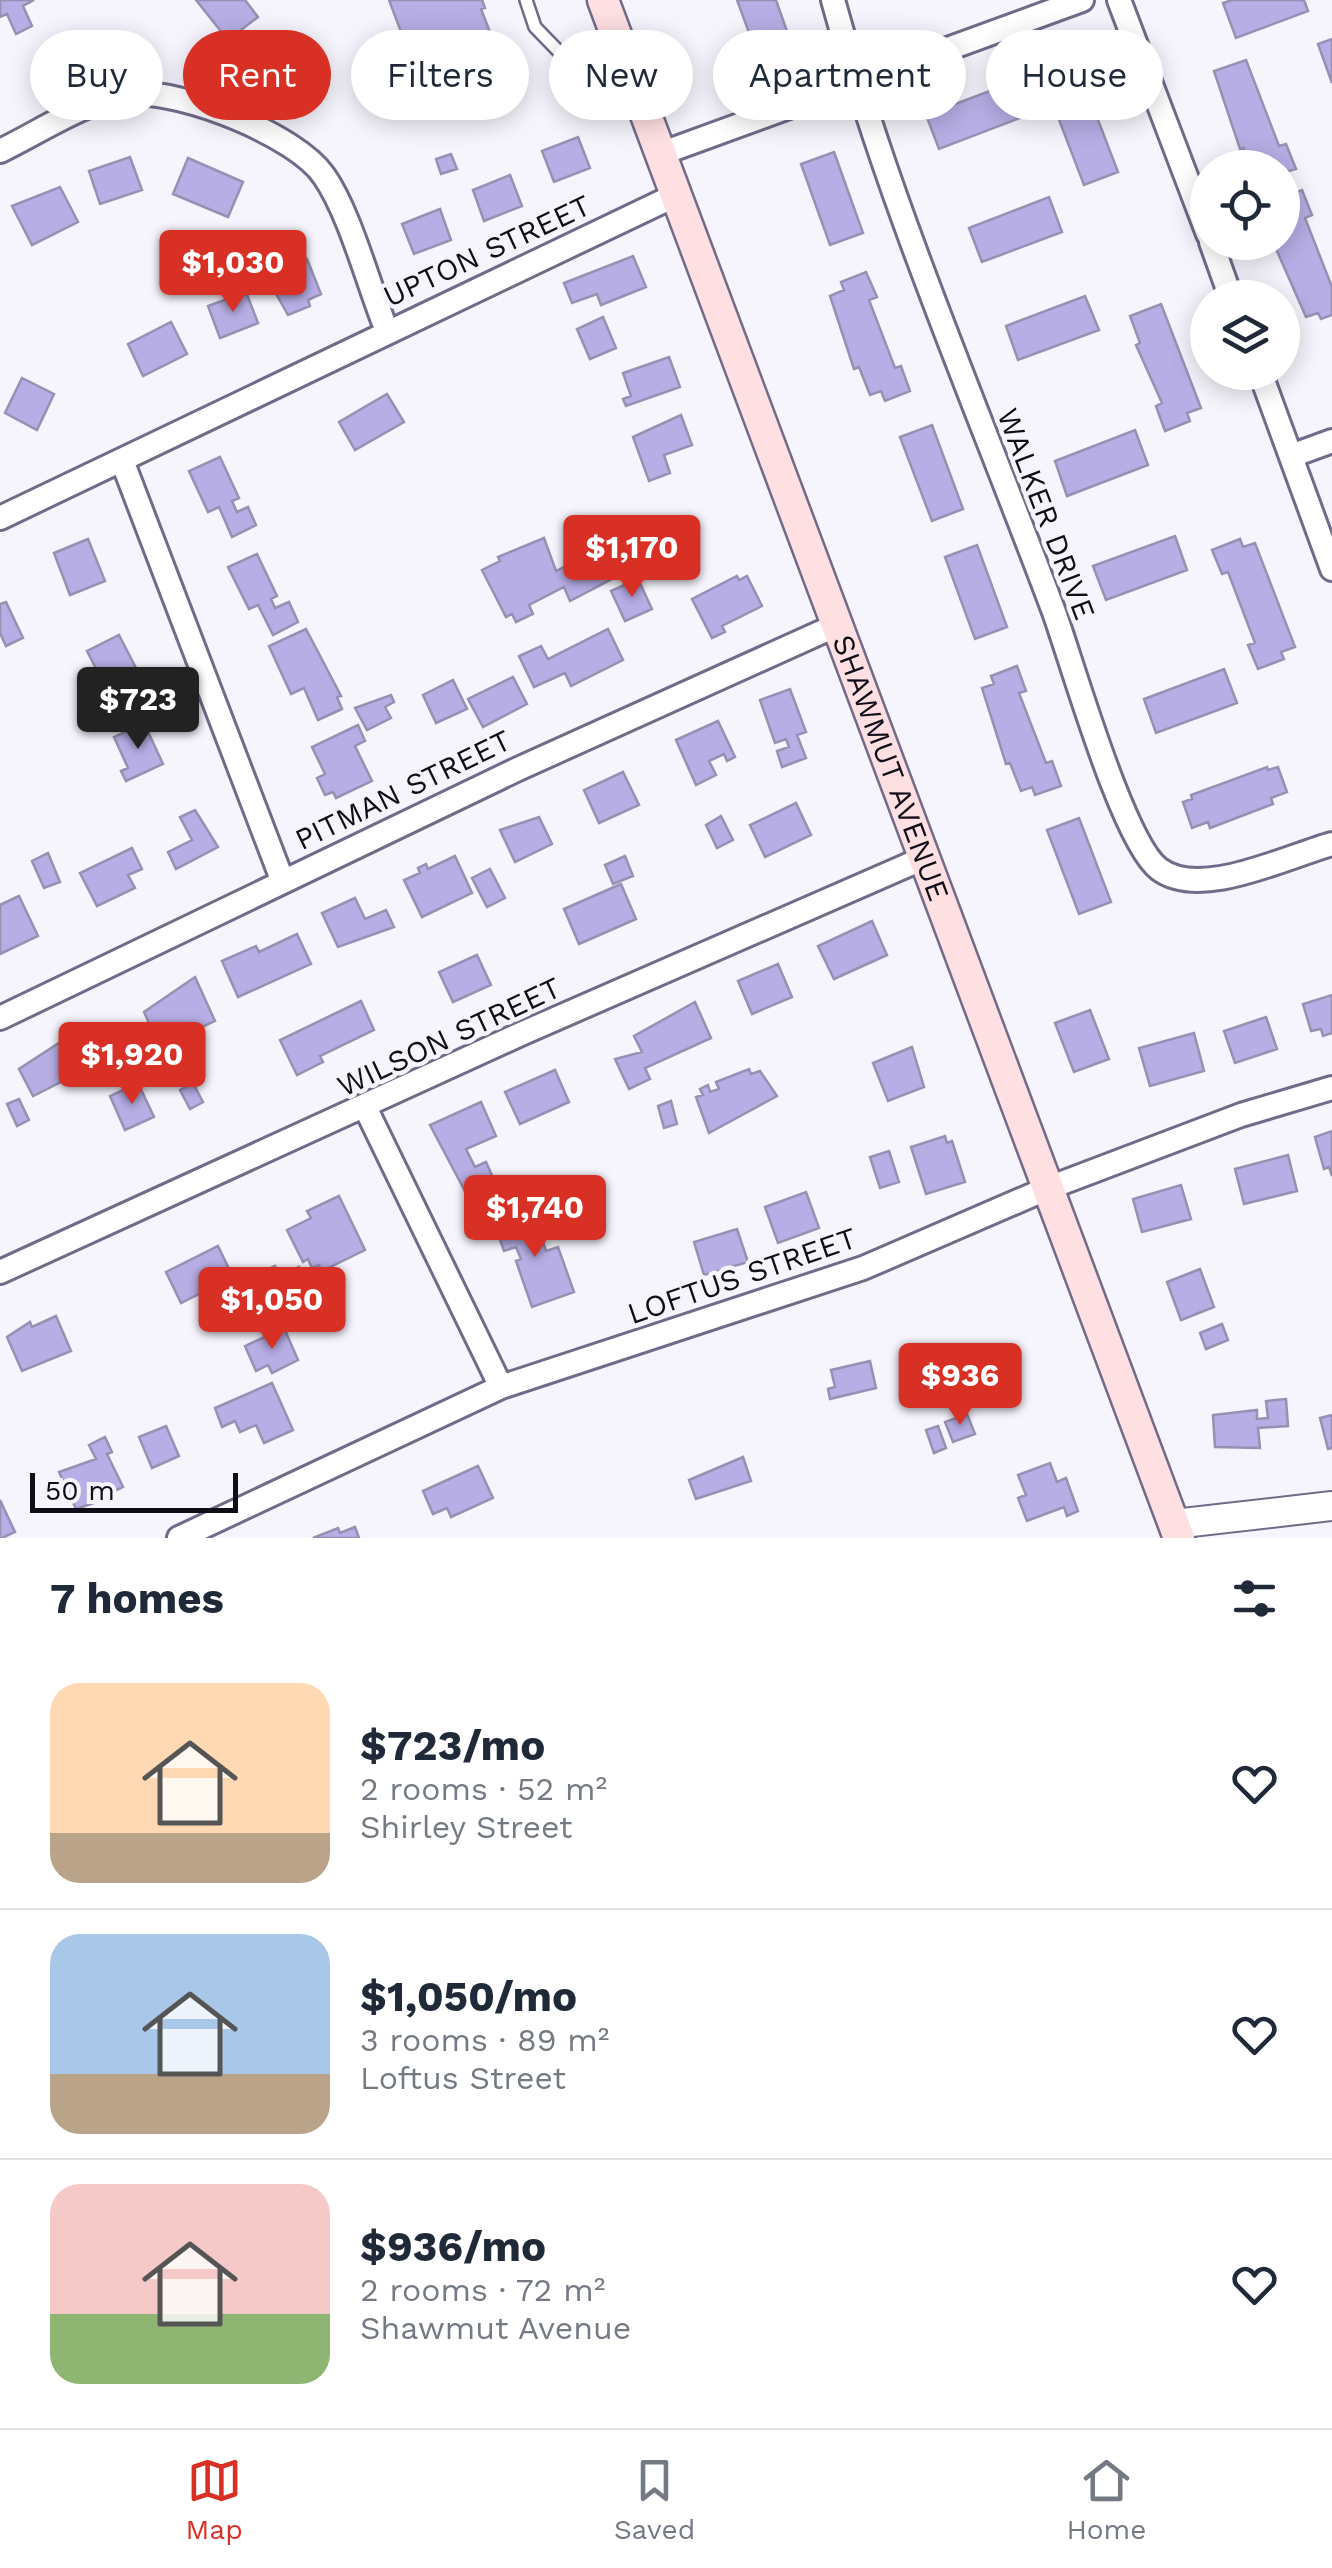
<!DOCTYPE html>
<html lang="en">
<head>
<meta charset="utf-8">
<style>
  :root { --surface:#fff; --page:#f6f6f7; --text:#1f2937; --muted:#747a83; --line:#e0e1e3; --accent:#d93025 }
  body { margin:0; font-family:"Work Sans",sans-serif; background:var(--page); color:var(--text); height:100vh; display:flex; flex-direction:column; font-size:38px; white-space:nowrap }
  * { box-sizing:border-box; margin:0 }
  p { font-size:32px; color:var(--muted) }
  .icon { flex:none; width:55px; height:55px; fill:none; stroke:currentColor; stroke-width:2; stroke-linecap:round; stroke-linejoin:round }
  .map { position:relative; height:1538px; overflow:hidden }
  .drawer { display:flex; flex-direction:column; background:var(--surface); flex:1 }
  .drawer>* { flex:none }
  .banner { position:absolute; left:30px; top:30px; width:1272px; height:90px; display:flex; gap:20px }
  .fabs { position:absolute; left:1190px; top:150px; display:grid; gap:20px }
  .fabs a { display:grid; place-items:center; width:110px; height:110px; border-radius:50%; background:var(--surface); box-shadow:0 5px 25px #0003; font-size:50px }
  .scale { position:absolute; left:30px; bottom:25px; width:208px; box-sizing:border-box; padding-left:10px; border:5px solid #100d19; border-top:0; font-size:28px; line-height:35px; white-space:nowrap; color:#100d19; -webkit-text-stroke:8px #f6f4fc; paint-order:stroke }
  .price { position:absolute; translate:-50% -85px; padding:0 22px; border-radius:10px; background:var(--accent); color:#fff; font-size:32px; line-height:65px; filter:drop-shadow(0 2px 5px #0008) }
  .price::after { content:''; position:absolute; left:50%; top:60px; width:30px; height:22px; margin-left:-15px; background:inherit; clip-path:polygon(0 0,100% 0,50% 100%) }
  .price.on { background:#222; color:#fff }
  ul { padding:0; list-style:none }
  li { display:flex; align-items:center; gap:30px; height:250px; padding:0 50px }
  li+li { border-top:2px solid var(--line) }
  li span { display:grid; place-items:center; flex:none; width:280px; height:200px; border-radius:30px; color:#555 }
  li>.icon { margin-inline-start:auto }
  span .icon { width:120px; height:120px; fill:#fffc; stroke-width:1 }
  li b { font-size:42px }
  h2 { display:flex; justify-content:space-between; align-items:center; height:120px; padding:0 50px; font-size:42px }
  .chip { padding:0 35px; border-radius:45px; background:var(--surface); box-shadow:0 5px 25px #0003; font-size:35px; line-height:90px }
  .chip.on { background:var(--accent); color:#fff }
  .dock { display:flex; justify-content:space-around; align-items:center; height:140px; border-top:2px solid var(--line); background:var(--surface); font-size:28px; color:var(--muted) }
  .dock a { display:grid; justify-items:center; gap:5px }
  .dock .on { color:var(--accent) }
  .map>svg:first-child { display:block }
</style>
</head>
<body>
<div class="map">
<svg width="1332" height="1538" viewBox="0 0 1332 1538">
  <rect width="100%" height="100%" fill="#f6f4fc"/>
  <path fill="#b7aee5" stroke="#9691b3" stroke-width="2.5" d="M0,0H34L23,6L32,26L16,34L7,14L0,17Z
    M196,0H245L258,17L228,40Z
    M389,0H482L485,8L481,9L502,63L445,84L433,53L412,61Z
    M737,0H776L788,34L754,46Z
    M1232,0H1304L1308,11L1236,38L1223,3Z
    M278,33L326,61L306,94L258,66Z
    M1332,39V83L1318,44Z
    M1246,60L1279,146L1286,144L1296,169L1282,173V168H1251L1244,148L1240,149L1214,71Z
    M1008,84L1020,118L939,149L926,115Z
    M1087,91L1118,172L1084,185L1053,104Z
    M578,137L590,168L554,182L542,151Z
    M834,152L863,233L830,245L801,164Z
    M451,154L457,169L441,174L436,159Z
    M130,157L142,190L100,204L89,171Z
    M188,158L243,182L228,217L173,194Z
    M510,175L522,206L484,221L473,190Z
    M60,187L78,222L32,245L12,206Z
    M1302,190L1312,215L1305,218L1332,287V315L1321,319L1318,313L1306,317L1273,242H1282V198Z
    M1049,197L1062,232L982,262L969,228Z
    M440,209L451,240L414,254L402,224Z
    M633,256L646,287L601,305L597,294L572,303L564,283Z
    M307,259L321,294L308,300L310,306L288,315L266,276Z
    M866,272L877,297L869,300L895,368L901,366L910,391L885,401L881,391L870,395L859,367L854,369L830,296L844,290L841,282Z
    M246,292L258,323L220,338L208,306Z
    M1085,296L1099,330L1018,360L1006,326Z
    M1161,304L1201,408L1187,413L1190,421L1165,431L1156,406L1162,403L1136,345L1140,343L1130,316Z
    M603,317L616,348L590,359L577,329Z
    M171,322L187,354L143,376L128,344Z
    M669,357L680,387L626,406L623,399L631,396L623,373Z
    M22,378L54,394L37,430L5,413Z
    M387,394L404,422L355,450L339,422Z
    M681,415L692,445L664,455L670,473L649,481L633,437Z
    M932,425L963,509L932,521L900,437Z
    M1135,430L1148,465L1067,496L1055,461Z
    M220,457L239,498L232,501L237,512L248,507L256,525L232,537L219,507L208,512L189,471Z
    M1175,536L1187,570L1106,600L1093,566Z
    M544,538L556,571L597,550L612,579L570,601L564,587L529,605L533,614L516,622L512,614L506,617L482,570L500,561L498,557Z
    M88,539L105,581L70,595L54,553Z
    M1240,539L1243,547L1255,543L1295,647L1281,652L1284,659L1258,669L1248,645L1255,643L1228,572L1222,574L1212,550Z
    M977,545L1007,627L975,639L945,557Z
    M257,554L277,596L271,599L275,608L289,602L298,622L273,635L258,605L249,609L228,567Z
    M737,576L739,580L747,576L762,606L722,626L725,632L712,638L692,599Z
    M638,579L652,609L625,621L611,591Z
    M6,602L23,638L6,646L0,633V604Z
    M306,629L341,696L337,697L342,709L318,720L304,688L291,694L269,646Z
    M608,629L623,660L571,686L565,673L534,687L519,656L541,646L548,659Z
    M119,635L138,672L111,685L123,707L95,721L83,699L106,688L87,651Z
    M1017,666L1026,691L1019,693L1046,763L1052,761L1061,786L1035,795L1032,787L1021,791L1010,763L1006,764L982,688L994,684L991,676Z
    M1224,669L1237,703L1156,733L1144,699Z
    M513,677L527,704L483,727L468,699Z
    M453,680L467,709L436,723L423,695Z
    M790,689L806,732L797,735L806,758L782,767L777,751L789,747L786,739L775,743L760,700Z
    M391,695L394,702L385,707L391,718L367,730L355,708Z
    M718,721L735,757L727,761L724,754L709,761L716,775L696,785L676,740Z
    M144,723L163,764L126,781L121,771L128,768L114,737Z
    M358,725L365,741L355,746L372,781L336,798L333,792L325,795L317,778L325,774L312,747Z
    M1267,767L1268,770L1278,767L1287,792L1271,798L1273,804L1210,828L1208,822L1192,828L1183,802L1192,799L1191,795Z
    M623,772L639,805L599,823L584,790Z
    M796,803L811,835L765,857L750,825Z
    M195,810L218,847L176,869L168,852L192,840L180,817Z
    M721,816L733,840L717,848L706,825Z
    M539,817L552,844L515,862L500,830Z
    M1079,818L1111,902L1079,914L1047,830Z
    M132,848L142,869L128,875L135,888L97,906L80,873Z
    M48,853L60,882L44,888L32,861Z
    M455,856L472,893L422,917L404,880L420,873L418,868L426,864L428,869Z
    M625,856L633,876L613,884L605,865Z
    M490,869L505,898L487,907L472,878Z
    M621,884L636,919L579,944L564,909Z
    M19,896L38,936L0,954V905Z
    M355,898L365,919L386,910L394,927L338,947L322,913Z
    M872,921L887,955L834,979L818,946Z
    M297,934L311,964L238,997L222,961L256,946L259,952Z
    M477,955L491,985L453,1002L439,972Z
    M778,964L792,997L752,1014L738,981Z
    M195,977L215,1021L160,1047L144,1012Z
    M1332,995V1033L1323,1036L1321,1029L1311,1031L1303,1004Z
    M361,1001L374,1030L320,1056L323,1062L297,1075L280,1040Z
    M695,1002L711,1038L645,1068L650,1079L629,1089L615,1059L642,1052L634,1036Z
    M1090,1010L1109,1059L1074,1072L1055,1023Z
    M1266,1017L1277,1049L1235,1063L1224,1031Z
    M1194,1033L1204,1071L1150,1086L1139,1048Z
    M62,1041L75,1075L33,1096L19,1069Z
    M912,1047L924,1087L888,1101L873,1063Z
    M749,1069L751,1074L760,1071L777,1096L709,1133L696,1097L703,1095L700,1089L708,1085L710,1092L719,1089L716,1082Z
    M555,1070L569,1102L520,1124L505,1092Z
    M138,1083L154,1117L125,1130L110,1096Z
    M193,1083L203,1102L190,1109L180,1090Z
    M19,1099L29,1120L17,1126L7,1104Z
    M671,1101L677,1124L664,1128L658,1106Z
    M481,1102L496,1136L466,1149L475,1167L486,1162L494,1180L466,1193L430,1125Z
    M1332,1131V1176L1329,1167L1324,1169L1315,1137Z
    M945,1136L947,1143L952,1141L965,1182L926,1194L911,1147Z
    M889,1151L899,1182L880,1188L870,1157Z
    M1288,1155L1297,1191L1244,1204L1235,1169Z
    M1181,1185L1191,1219L1142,1232L1133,1199Z
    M806,1192L819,1228L778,1243L765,1207Z
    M339,1196L365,1250L322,1271L319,1265L312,1268L308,1259L303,1262L287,1230L311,1218L307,1211Z
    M522,1213L526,1224L536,1221L546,1251L558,1247L574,1292L532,1307L516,1261L521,1259L516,1247L504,1251L494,1222Z
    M737,1229L748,1262L704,1275L694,1242Z
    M218,1246L233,1277L181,1303L166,1272Z
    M275,1266L280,1276L299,1267L307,1284L263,1311L247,1280Z
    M1200,1269L1214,1307L1181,1320L1167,1282Z
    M56,1316L71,1351L22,1371L7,1337L30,1322L32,1327Z
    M1222,1324L1228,1340L1206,1349L1200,1333Z
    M284,1328L298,1360L272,1373L268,1365L256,1371L245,1346Z
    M870,1361L876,1388L830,1399L828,1389L835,1387L831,1370Z
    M272,1383L293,1430L264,1443L256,1425L240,1432L235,1421L222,1427L215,1408Z
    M1286,1399L1288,1426L1258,1428L1260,1448L1215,1447L1213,1415L1257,1410V1419L1268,1418L1266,1401Z
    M967,1414L975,1434L953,1442L945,1422Z
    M1332,1415V1448L1328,1449L1320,1418Z
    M166,1426L179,1456L152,1468L139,1437Z
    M938,1426L946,1448L934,1453L926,1430Z
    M105,1437L112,1452L107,1454L123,1487L104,1496L106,1499L76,1509L59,1472L96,1459L89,1445Z
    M743,1457L751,1481L696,1499L689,1480Z
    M1050,1463L1057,1482L1066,1478L1078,1511L1067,1516L1064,1507L1027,1521L1018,1498L1026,1495L1018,1475Z
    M478,1466L493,1498L451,1517L447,1508L433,1514L423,1491Z
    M0,1500L15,1532L2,1538H0Z
    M355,1527L359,1538H313L338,1528L340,1533Z"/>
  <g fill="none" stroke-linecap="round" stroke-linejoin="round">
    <g stroke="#716a89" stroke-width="16">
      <path id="service" d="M526,0L535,27L566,59L618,42"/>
    </g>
    <g stroke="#716a89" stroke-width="28">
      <path id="minor" d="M833,0C891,210 978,409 1054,612C1073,665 1123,842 1159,869C1200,900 1285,857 1332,844
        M1119,0L1208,234
        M0,151C40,132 89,98 133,94C182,90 296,135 324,176C350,213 369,287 387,331
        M660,154L1082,0
        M1211,242L1231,298
        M1260,372L1332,569
        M1291,456L1332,441
        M123,463L283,882
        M0,518L676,195
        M0,1018L518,769L837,625
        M366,1109L501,1387
        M0,1272L523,1033L924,858
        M179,1538L501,1387L863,1268L1046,1189L1241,1115L1332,1088"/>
    </g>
    <g stroke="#716a89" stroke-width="32">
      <path id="tertiary" d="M1174,1524L1332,1506"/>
    </g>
    <g stroke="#716a89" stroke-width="35">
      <g id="secondary">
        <path id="s1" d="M603,0L1179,1538"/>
      </g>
    </g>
    <use href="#service" stroke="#fff" stroke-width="11"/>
    <use href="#minor" stroke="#fff" stroke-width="22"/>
    <use href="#tertiary" stroke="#fff" stroke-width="28"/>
    <use href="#secondary" stroke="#fee0e3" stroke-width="30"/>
  </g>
  <g text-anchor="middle" stroke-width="9" stroke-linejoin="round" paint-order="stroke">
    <g font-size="30" fill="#100d19" stroke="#f6f4fc">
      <text transform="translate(487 251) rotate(-25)" y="10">UPTON STREET</text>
      <text transform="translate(1046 514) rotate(69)" y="10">WALKER DRIVE</text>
      <text dy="10" stroke="none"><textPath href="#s1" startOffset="820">SHAWMUT AVENUE</textPath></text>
      <text transform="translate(403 790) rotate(-26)" y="10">PITMAN STREET</text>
      <text transform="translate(449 1037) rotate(-25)" y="10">WILSON STREET</text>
      <text transform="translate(742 1276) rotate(-19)" y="10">LOFTUS STREET</text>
    </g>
  </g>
</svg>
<div class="fabs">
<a><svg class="icon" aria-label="locate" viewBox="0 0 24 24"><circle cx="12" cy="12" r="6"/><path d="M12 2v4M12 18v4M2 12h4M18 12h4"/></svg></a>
<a><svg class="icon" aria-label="layers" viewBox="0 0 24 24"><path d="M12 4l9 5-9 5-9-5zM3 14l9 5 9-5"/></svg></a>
</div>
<div class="scale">50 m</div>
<b class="price" style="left:233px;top:315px">$1,030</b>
<b class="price" style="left:632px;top:600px">$1,170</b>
<b class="price on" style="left:138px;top:752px">$723</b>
<b class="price" style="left:132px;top:1107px">$1,920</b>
<b class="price" style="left:535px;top:1260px">$1,740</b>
<b class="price" style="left:272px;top:1352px">$1,050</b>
<b class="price" style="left:960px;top:1428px">$936</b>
<div class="banner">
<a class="chip">Buy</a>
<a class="chip on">Rent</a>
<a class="chip">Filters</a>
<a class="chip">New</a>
<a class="chip">Apartment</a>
<a class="chip">House</a>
</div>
</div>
<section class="drawer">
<h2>7 homes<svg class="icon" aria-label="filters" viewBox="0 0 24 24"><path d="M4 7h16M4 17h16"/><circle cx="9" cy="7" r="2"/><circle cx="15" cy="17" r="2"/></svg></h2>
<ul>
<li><span style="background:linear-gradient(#ffd9b3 75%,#b9a48a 0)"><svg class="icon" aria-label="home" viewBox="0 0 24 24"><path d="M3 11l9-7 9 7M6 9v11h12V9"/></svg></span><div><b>$723/mo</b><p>2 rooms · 52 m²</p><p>Shirley Street</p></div><svg class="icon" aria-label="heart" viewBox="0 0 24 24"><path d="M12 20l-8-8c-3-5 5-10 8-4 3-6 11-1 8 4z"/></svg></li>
<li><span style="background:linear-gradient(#a9c7e8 70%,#b9a48a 0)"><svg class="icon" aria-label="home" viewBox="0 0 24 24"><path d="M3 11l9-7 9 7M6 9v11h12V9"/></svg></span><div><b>$1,050/mo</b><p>3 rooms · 89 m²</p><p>Loftus Street</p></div><svg class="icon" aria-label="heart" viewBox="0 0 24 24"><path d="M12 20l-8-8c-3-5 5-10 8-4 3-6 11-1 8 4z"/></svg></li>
<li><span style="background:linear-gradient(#f6c9c9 65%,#8fb573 0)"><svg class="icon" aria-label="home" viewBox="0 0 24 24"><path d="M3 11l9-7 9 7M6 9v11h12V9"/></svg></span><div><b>$936/mo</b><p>2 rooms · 72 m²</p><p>Shawmut Avenue</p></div><svg class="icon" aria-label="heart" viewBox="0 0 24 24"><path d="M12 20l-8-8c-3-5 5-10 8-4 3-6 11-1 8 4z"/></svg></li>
</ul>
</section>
<nav class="dock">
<a class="on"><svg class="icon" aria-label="map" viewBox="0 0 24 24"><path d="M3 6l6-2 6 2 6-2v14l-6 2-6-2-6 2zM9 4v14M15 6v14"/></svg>Map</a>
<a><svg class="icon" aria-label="saved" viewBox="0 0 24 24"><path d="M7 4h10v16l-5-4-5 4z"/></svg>Saved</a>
<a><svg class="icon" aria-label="home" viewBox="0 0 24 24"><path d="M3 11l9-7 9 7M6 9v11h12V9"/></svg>Home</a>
</nav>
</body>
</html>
